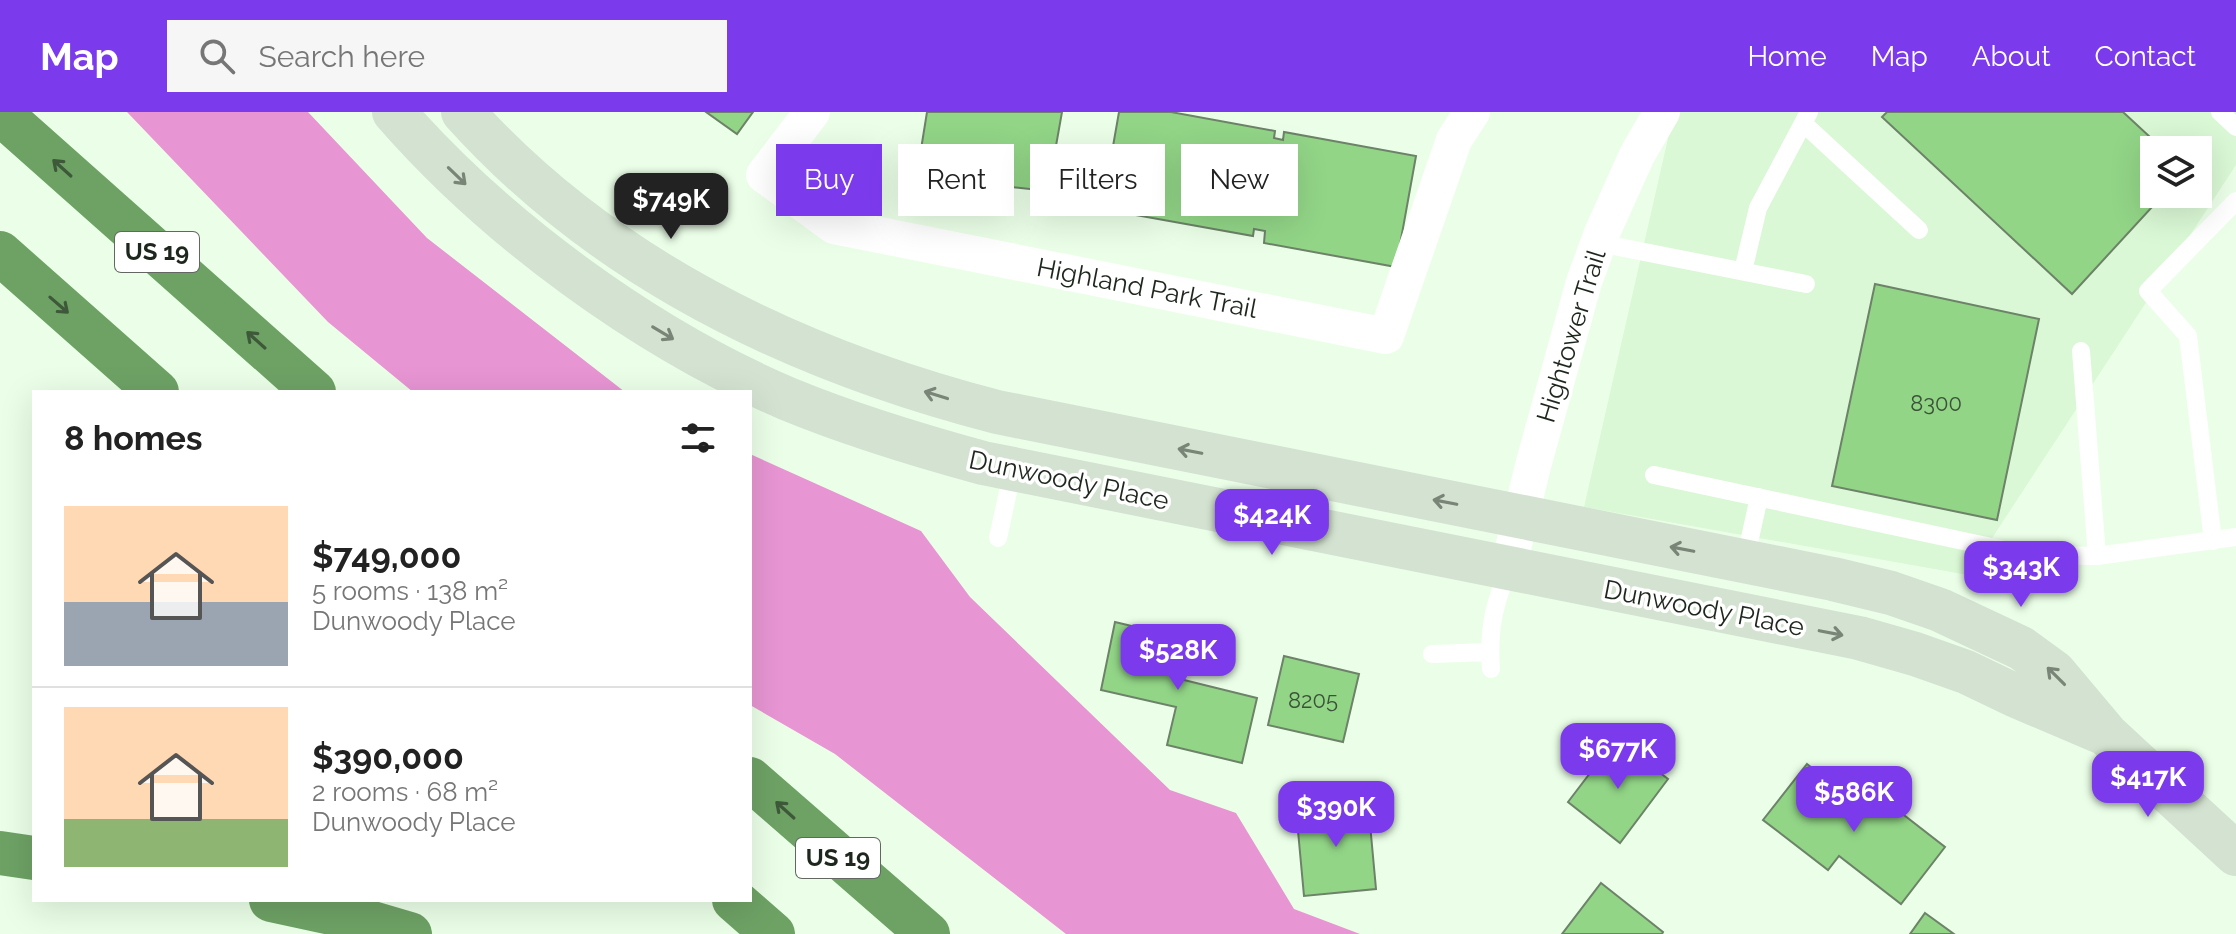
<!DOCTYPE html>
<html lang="en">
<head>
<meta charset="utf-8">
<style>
  :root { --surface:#fff; --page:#f6f6f6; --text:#222; --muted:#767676; --line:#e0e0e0; --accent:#7c3aed }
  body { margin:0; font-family:Raleway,sans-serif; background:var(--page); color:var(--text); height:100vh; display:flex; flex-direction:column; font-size:30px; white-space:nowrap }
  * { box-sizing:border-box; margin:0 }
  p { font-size:26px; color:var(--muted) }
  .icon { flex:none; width:44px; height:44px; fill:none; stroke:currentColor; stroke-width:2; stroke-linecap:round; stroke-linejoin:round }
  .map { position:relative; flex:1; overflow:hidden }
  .panel { position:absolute; left:32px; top:278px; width:720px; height:512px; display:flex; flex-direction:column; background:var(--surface); border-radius:0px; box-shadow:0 8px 32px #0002 }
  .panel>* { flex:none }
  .banner { position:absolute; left:776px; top:32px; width:760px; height:72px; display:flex; gap:16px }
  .tools { position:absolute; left:2140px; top:24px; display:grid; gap:16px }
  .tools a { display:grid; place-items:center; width:72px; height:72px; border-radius:0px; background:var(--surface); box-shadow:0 8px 32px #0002; font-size:40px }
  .price { position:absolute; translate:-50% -68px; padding:0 18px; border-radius:16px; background:var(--accent); color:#fff; font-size:26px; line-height:52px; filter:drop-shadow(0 2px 4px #0008) }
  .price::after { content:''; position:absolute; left:50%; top:48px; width:24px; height:18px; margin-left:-12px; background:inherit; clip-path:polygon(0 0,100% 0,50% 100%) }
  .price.active { background:#222; color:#fff }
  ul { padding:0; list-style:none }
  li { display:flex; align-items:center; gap:24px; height:200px; padding:0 32px }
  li+li { border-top:2px solid var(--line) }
  li span { display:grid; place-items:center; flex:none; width:224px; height:160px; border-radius:0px; color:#555 }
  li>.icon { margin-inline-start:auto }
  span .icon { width:96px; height:96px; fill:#fffc; stroke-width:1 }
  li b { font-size:34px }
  h2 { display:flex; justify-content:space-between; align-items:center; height:96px; padding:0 32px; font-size:34px }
  .pill { padding:0 28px; border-radius:0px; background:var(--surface); box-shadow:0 8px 32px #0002; font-size:28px; line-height:72px }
  .pill.active { background:var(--accent); color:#fff }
  header { display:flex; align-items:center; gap:48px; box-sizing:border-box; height:112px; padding:0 40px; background:var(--accent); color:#fff }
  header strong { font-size:38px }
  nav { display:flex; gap:44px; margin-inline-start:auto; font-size:28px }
  .search { width:560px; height:72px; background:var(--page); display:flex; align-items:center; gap:20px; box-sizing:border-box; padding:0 28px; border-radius:0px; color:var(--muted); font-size:30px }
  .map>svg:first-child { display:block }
</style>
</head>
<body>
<header>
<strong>Map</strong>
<div class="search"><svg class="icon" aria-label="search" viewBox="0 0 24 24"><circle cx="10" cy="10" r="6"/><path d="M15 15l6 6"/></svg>Search here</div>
<nav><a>Home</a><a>Map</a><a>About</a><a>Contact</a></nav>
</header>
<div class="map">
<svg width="2236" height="822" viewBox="0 0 2236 822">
  <rect width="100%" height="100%" fill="#ebffe8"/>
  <path fill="#daf8d5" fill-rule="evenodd" d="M1674,0H2236V53L1968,463L1584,395ZM2154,38H2198V82H2154Z"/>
  <path fill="#e795d3" d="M127,0H308L427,126L625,280H413L328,210Z
    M750,342L921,419L970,485L1170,678L1236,701L1294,797L1360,822H1066L835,642L750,593Z"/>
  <path fill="#92d587" stroke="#6d8269" stroke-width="2" d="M706,0H753L737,22Z
    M927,0H1062L1048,79L1003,74L1001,68L918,56Z
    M1119,0H1171L1275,19L1274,26L1283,28L1284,20L1416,44L1396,155L1264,131L1265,119L1254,117L1253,124L1102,97Z
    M1887,0H2123L2164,38H2154V82H2164L2072,182L1882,5Z
    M1875,172L2039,207L1997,408L1832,374Z
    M1115,510L1194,529L1184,568L1257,586L1242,651L1167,633L1176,595L1101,578Z
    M1284,544L1359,562L1343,630L1268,613Z
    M1616,627L1668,667L1620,731L1568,690Z
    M1807,652L1866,698L1878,683L1945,735L1901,792L1839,744L1828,758L1763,708Z
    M1368,690L1376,777L1304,784L1296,697Z
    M1601,771L1663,820L1662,822H1562Z
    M1925,801L1954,822H1910Z"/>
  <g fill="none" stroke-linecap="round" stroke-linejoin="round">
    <path stroke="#fff" stroke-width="18" d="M2220,0L2236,15
      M1803,11L1919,118
      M1599,131L1806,172
      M1743,159L1758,96L1809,0
      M2081,239L2097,444
      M1654,363L2010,439L2040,443L2097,444L2236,425
      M998,426L1013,357
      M2213,429L2188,224L2148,179L2236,89
      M1745,449L1759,385
      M1432,542L1490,540
      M1491,557C1488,516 1494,495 1508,457"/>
    <path stroke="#fff" stroke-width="36" d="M812,0L764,63L834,114L1386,224L1454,28L1472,0
      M1508,457L1533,354L1584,170L1602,121L1637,43L1662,0"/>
    <path stroke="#d4e3d1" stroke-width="44" d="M394,0C496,117 645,226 788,287C851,313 917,333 983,351L1859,526L1915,542L1966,560L2014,583L2101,620
      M463,0C604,157 796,248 997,300L1833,467L1891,481L1940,498L2021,536L2054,560L2107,623L2236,742"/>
    <path stroke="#6ea265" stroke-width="44" d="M0,1L314,280
      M0,141L157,280
      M750,667L928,822
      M0,741L34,746
      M271,788L359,807L410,822
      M734,788L773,822"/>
  </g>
  <defs><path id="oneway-shaft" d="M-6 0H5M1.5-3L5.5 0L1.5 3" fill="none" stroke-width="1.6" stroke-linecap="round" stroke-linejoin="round" transform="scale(2)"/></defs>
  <g stroke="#3e583a">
    <use href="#oneway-shaft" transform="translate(62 56) rotate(-138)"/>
    <use href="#oneway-shaft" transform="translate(59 193) rotate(41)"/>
    <use href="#oneway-shaft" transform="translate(256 228) rotate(-138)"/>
    <use href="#oneway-shaft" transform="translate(785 698) rotate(-138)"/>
  </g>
  <g stroke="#798577">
    <use href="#oneway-shaft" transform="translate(457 64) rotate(44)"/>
    <use href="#oneway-shaft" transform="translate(663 221) rotate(31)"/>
    <use href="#oneway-shaft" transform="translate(936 283) rotate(-163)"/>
    <use href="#oneway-shaft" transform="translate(1190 339) rotate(-169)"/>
    <use href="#oneway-shaft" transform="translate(1445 390) rotate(-169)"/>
    <use href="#oneway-shaft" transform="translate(1682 437) rotate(-169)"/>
    <use href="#oneway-shaft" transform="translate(1831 521) rotate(11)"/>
    <use href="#oneway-shaft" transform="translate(2056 564) rotate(-135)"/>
  </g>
  <g text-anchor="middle" stroke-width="7" stroke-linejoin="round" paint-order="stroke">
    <g font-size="22" fill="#3b5238">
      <text x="1936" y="299">8300</text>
      <text x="1313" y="596">8205</text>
    </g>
    <g fill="#fff" stroke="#626861" stroke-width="2">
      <rect x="115" y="120" width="84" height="40" rx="6"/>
      <rect x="796" y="726" width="84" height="40" rx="6"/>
    </g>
    <g font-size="24" font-weight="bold" fill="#1e271d">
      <text x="157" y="148">US 19</text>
      <text x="838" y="754">US 19</text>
    </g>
    <g font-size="26" fill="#1e271d" stroke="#fff">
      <text transform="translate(1147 176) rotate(11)" y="9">Highland Park Trail</text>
      <text transform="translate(1571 224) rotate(-73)" y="9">Hightower Trail</text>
      <text transform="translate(1069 368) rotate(12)" y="9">Dunwoody Place</text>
      <text transform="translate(1704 496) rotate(11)" y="9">Dunwoody Place</text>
    </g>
  </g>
</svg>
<div class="tools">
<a><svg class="icon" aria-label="layers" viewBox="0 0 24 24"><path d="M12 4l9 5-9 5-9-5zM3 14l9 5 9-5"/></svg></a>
</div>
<b class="price active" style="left:671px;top:129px">$749K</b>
<b class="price" style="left:1272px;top:445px">$424K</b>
<b class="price" style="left:2021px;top:497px">$343K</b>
<b class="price" style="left:1178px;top:580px">$528K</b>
<b class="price" style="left:1618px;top:679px">$677K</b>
<b class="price" style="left:2148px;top:707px">$417K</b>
<b class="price" style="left:1854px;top:722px">$586K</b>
<b class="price" style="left:1336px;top:737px">$390K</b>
<div class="banner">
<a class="pill active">Buy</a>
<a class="pill">Rent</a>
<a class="pill">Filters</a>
<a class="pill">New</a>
</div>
<section class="panel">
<h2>8 homes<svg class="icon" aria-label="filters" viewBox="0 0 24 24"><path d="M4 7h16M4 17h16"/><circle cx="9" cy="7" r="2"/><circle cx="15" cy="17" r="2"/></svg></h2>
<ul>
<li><span style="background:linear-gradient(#ffd9b3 60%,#9aa5b1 0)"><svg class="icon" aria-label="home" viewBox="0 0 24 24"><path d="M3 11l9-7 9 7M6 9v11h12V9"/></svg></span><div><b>$749,000</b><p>5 rooms · 138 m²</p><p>Dunwoody Place</p></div></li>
<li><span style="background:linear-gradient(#ffd9b3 70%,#8fb573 0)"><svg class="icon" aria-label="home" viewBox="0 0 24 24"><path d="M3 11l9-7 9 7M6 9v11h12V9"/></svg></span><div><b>$390,000</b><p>2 rooms · 68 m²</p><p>Dunwoody Place</p></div></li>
</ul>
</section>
</div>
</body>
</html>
